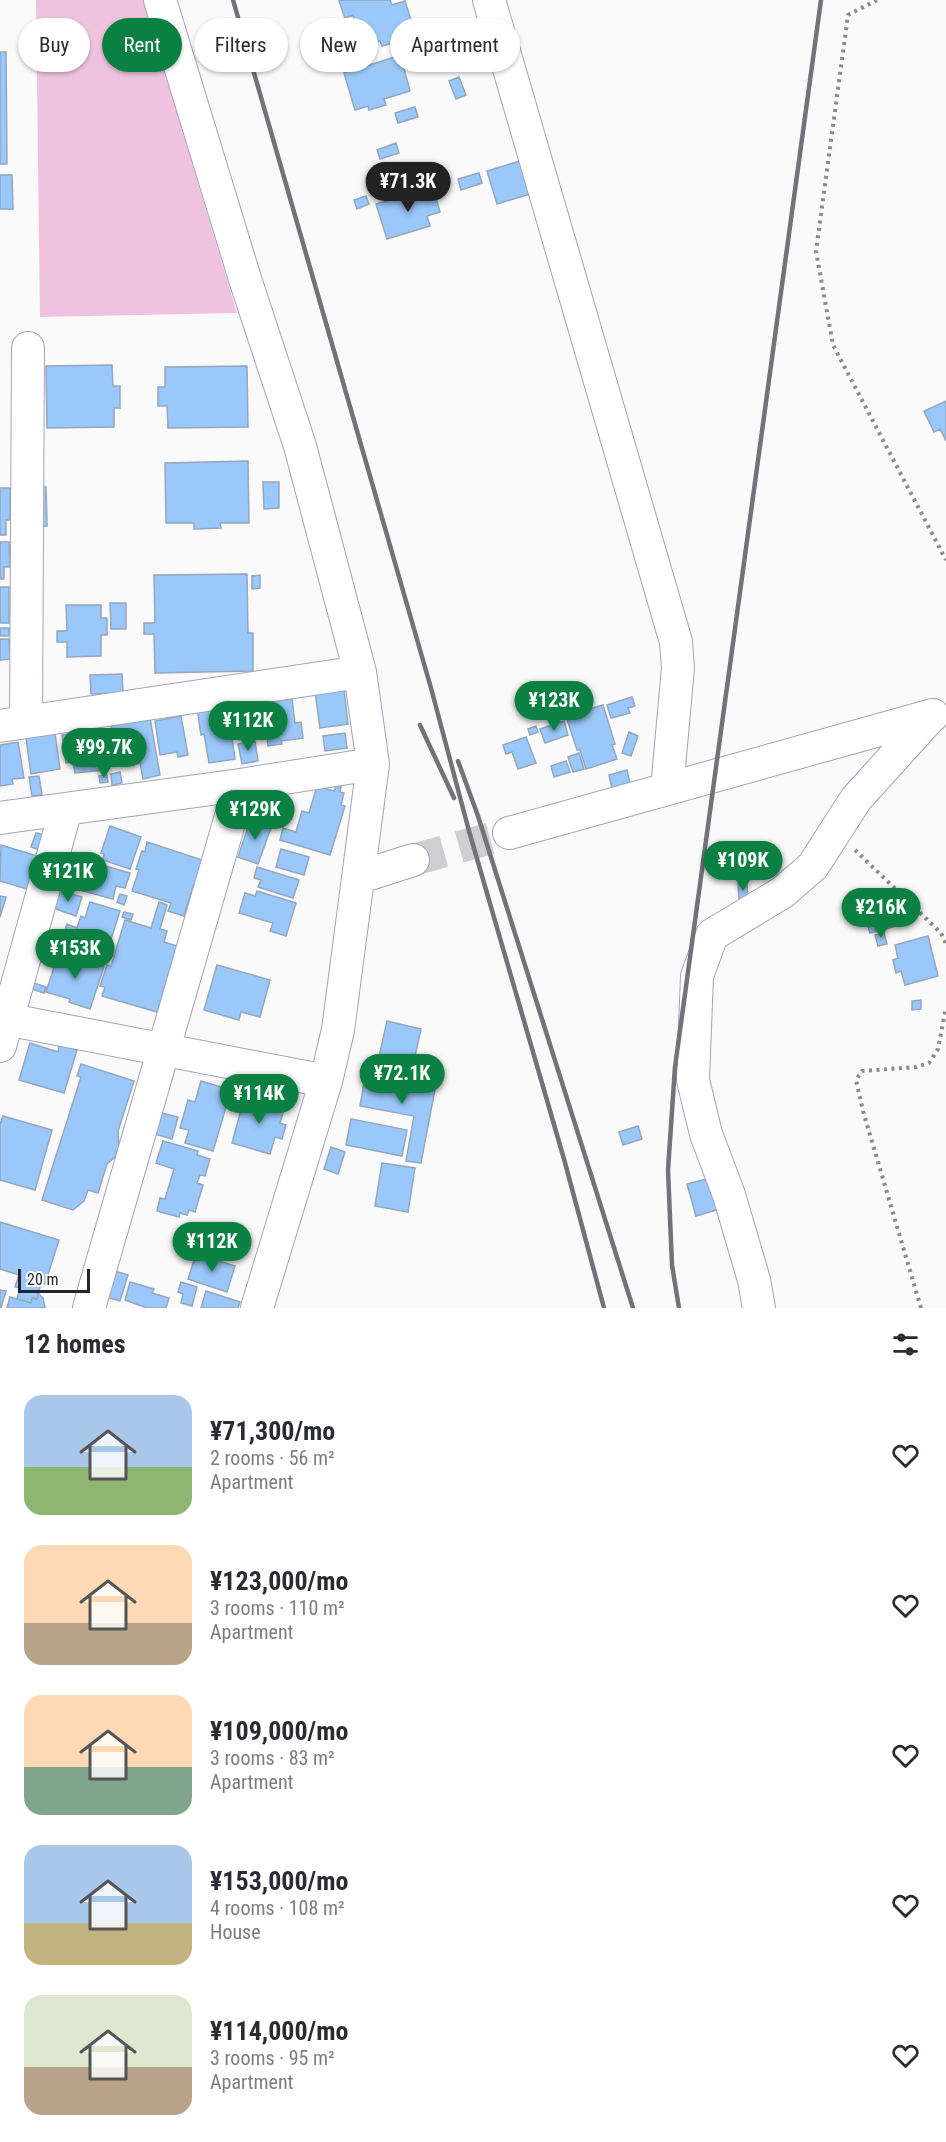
<!DOCTYPE html>
<html lang="en">
<head>
<meta charset="utf-8">
<style>
  :root { --surface:#fff; --page:#f2f2f3; --text:#2b2b33; --muted:#7c7c81; --accent:#0b8043 }
  body { margin:0; font-family:"Roboto Condensed",sans-serif; background:var(--page); color:var(--text); height:100vh; display:flex; flex-direction:column; font-size:22px; white-space:nowrap }
  * { box-sizing:border-box; margin:0 }
  p { font-size:20px; color:var(--muted) }
  .icon { flex:none; width:33px; height:33px; fill:none; stroke:currentColor; stroke-width:2; stroke-linecap:round; stroke-linejoin:round }
  .map { position:relative; height:1308px; overflow:hidden }
  .drawer { display:flex; flex-direction:column; background:var(--surface); flex:1 }
  .drawer>* { flex:none }
  .hud { position:absolute; left:18px; top:18px; width:600px; height:54px; display:flex; gap:12px }
  .scale { position:absolute; left:18px; bottom:15px; width:72px; box-sizing:border-box; padding-left:6px; border:3px solid #23242e; border-top:0; font-size:16px; line-height:21px; white-space:nowrap; color:#23242e; -webkit-text-stroke:4px #fff; paint-order:stroke }
  .price { position:absolute; translate:-50% -51px; padding:0 14px; border-radius:21px; background:var(--accent); color:#fff; font-size:20px; line-height:39px; filter:drop-shadow(0 2px 3px #0008) }
  .price::after { content:''; position:absolute; left:50%; top:36px; width:18px; height:14px; margin-left:-9px; background:inherit; clip-path:polygon(0 0,100% 0,50% 100%) }
  .price.on { background:#222; color:#fff }
  ul { padding:0; list-style:none }
  li { display:flex; align-items:center; gap:18px; height:150px; padding:0 24px }
  li span { display:grid; place-items:center; flex:none; width:168px; height:120px; border-radius:18px; color:#555 }
  li>.icon { margin-inline-start:auto }
  span .icon { width:72px; height:72px; fill:#fffc; stroke-width:1 }
  li b { font-size:26px }
  h2 { display:flex; justify-content:space-between; align-items:center; height:72px; padding:0 24px; font-size:26px }
  .tag { padding:0 21px; border-radius:27px; background:var(--surface); box-shadow:0 2px 4px #0004; font-size:21px; line-height:54px }
  .tag.on { background:var(--accent); color:#fff }
  .map>svg:first-child { display:block }
</style>
</head>
<body>
<div class="map">
<svg width="946" height="1308" viewBox="0 0 946 1308">
  <rect width="100%" height="100%" fill="#fafafa"/>
  <path fill="#efc3df" d="M36,0H143L237,313L40,317Z"/>
  <path fill="#9bc8fa" stroke="#93a7bd" stroke-width="1.5" d="M342,0H390L392,5L405,1L414,29L398,34L400,41L382,46L380,41L368,45L365,34L359,36L353,15L345,18L339,1Z
    M420,49L423,58L403,65L410,91L384,99L386,105L369,110L368,106L355,110L344,73Z
    M0,52H6L7,164H0Z
    M459,77L466,95L456,99L449,81Z
    M415,107L418,117L398,123L395,113Z
    M396,143L399,153L380,159L377,150Z
    M520,161L530,194L497,204L487,171Z
    M479,173L482,183L461,190L458,179Z
    M0,175H12L13,209H0Z
    M433,187L440,212L427,216L430,226L387,239L376,204Z
    M366,196L369,204L357,209L354,200Z
    M112,365L113,386H120V408H114V427L47,428L46,366Z
    M247,366L248,427L168,428L167,406H158V387H165V367Z
    M946,401V441L940,429L934,432L924,411Z
    M248,461L249,523H220L221,528L194,529V523H166L165,463Z
    M263,482H279V508L264,509Z
    M37,487H46L47,526L37,527Z
    M0,488H10V520H6V535H0Z
    M0,542H9L10,567H4V579H0Z
    M247,574L248,633H253V671L155,673L154,634H144V623H155L154,575Z
    M260,575V588L252,589V576Z
    M0,587H9V623H0Z
    M110,603H126V629H111Z
    M66,605H101V618H107V635H101V656L67,657V642H57V631H67Z
    M0,628H9V636H0Z
    M0,639H9L10,659L0,660Z
    M122,674L123,693L91,694L90,675Z
    M344,688L348,724L320,728L315,692Z
    M632,697L635,706L628,708L630,713L611,718L607,705Z
    M292,699L295,723L301,722L303,738L281,741L282,744L268,746L263,703Z
    M227,704L235,759L209,763L204,734L201,735L197,708Z
    M603,705L615,744L612,745L617,759L586,769L580,750H577L566,716Z
    M181,716L188,755L178,757L177,752L160,755L155,721Z
    M150,718L160,775L143,779L140,763L128,766L123,743L114,744L111,726Z
    M564,721L568,735L545,743L540,729Z
    M536,726L538,732L530,735L528,729Z
    M99,730L105,770L75,773L73,762L66,763L62,735Z
    M629,732L638,736L631,756L622,753Z
    M55,733L60,769L31,774L26,738Z
    M345,733L347,748L325,751L323,736Z
    M526,737L536,763L518,769L512,752L506,754L503,745Z
    M255,741L258,761L242,764L238,744Z
    M18,742L24,778L12,779L13,784L0,786V745Z
    M579,753L584,769L573,772L568,757Z
    M566,761L570,772L554,777L551,766Z
    M627,770L630,784L612,788L609,775Z
    M120,772L122,783L112,785L111,774Z
    M107,775L108,782L100,783L99,776Z
    M39,776L42,795L32,796L29,777Z
    M317,786L334,791L336,786L341,787L340,792L344,793L341,805L345,806L330,855L280,840L283,828L296,832L302,811L309,813Z
    M251,818L272,825L258,864L238,857Z
    M110,826L141,837L130,869L103,860L104,854L101,853Z
    M36,833L45,835L40,850L31,847Z
    M147,842L202,860L197,887L193,886L184,916L168,911L171,903L132,891L139,870L136,869L142,851L145,852Z
    M1,845L37,856L27,889L0,881Z
    M281,849L309,857L304,875L276,867Z
    M84,860L130,873L125,888L116,886L113,899L76,889Z
    M257,867L299,880L293,898L258,887L261,880L254,878Z
    M747,883L748,901L739,902L738,884Z
    M59,890L82,897L76,916L53,908Z
    M257,891L296,903L286,936L270,931L273,923L239,913L245,893L255,896Z
    M120,894L127,896L124,905L117,902Z
    M0,896L6,897L0,917Z
    M90,902L120,911L105,958L60,944L67,924L77,928L81,916L85,918Z
    M159,902L167,905L160,929L167,931L164,942L177,946L157,1012L102,996L105,987L100,986L107,965L111,966L125,920L151,928Z
    M887,906L893,927L870,933L864,912Z
    M124,912L133,914L131,920L122,917Z
    M884,933L887,944L878,946L875,935Z
    M928,936L938,976L905,985L901,971L896,973L893,960L898,958L895,945Z
    M59,952L104,967L90,1009L69,1002L70,999L46,992Z
    M217,965L270,980L260,1017L241,1012L239,1020L204,1010Z
    M31,982L46,987L44,993L29,988Z
    M921,1000V1009L912,1010V1001Z
    M387,1021L421,1029L413,1065L379,1057Z
    M30,1043L58,1052L59,1045L77,1050L64,1093L19,1080Z
    M81,1064L134,1081L118,1131L119,1147L114,1158L107,1164L98,1193L88,1190L84,1201L73,1210L42,1200L81,1077L77,1076Z
    M366,1071L436,1084L421,1163L406,1161L414,1116L360,1106Z
    M201,1081L231,1090L213,1151L185,1143L189,1130L180,1128L188,1100L195,1102Z
    M245,1095L285,1106L280,1123L286,1125L282,1139L275,1137L270,1154L232,1143Z
    M162,1113L178,1117L172,1139L155,1134Z
    M3,1116L52,1130L35,1190L0,1180V1124Z
    M351,1119L407,1130L402,1156L346,1145Z
    M638,1126L642,1139L623,1145L619,1132Z
    M163,1141L198,1151L197,1155L210,1159L205,1176L200,1175L197,1183L203,1185L195,1212L189,1210L187,1215L180,1213L179,1217L157,1211L160,1198L165,1199L174,1169L156,1163Z
    M331,1147L345,1152L338,1174L324,1169Z
    M382,1163L415,1168L408,1212L375,1206Z
    M711,1178L720,1209L696,1216L687,1184Z
    M0,1222L59,1240L45,1284L41,1283L37,1299L32,1298L31,1303L17,1299L20,1288L15,1287L19,1275L0,1269Z
    M196,1254L235,1266L227,1292L188,1279Z
    M115,1271L128,1275L120,1301L106,1297Z
    M130,1282L154,1289L152,1293L169,1298L166,1308H147L125,1300Z
    M181,1282L197,1287L192,1306L181,1303L183,1294L178,1292Z
    M0,1290L6,1291L1,1308H0Z
    M206,1291L240,1302L238,1308H201Z
    M38,1293L43,1298L45,1308H7L10,1297L31,1303L32,1298L37,1299Z"/>
  <g fill="none" stroke-linecap="round" stroke-linejoin="round">
    <path stroke="#cfcfd1" stroke-width="32" stroke-dasharray="32 16" stroke-linecap="butt" d="M413,860L509,833"/>
    <g stroke="#a1a3bf" stroke-width="34">
      <path id="minor" d="M160,0L245,279L300,446L360,672L373,764L338,1030L326,1081L257,1308
        M489,0L676,642L678,668L667,789
        M26,722L28,348
        M0,726L360,672
        M0,818L240,785L373,764
        M509,833L933,715
        M360,877L413,860
        M0,1018L326,1081
        M0,1046L66,809
        M89,1308L240,785
        M759,1308L754,1280L729,1195L706,1134L693,1080L697,976L712,935L783,892L813,866L856,799L932,715"/>
    </g>
    <path stroke="#8a8a90" stroke-width="4" stroke-dasharray="3 4.5" stroke-linecap="butt" d="M877,0L848,15L816,251L833,345L946,560
      M855,850L941,933L946,944
      M921,1308L863,1111L856,1080L862,1071L916,1067L929,1063L938,1049L946,1007"/>
    <use href="#minor" stroke="#fff" stroke-width="32"/>
    <path stroke="#727279" stroke-width="4.5" d="M233,0L431,688L469,831L564,1159L604,1308
      M420,725L454,798
      M458,761L478,816L633,1308
      M679,1308L672,1265L668,1170L675,1067L821,0"/>
  </g>
</svg>
<div class="scale">20 m</div>
<b class="price on" style="left:408px;top:213px">¥71.3K</b>
<b class="price" style="left:554px;top:732px">¥123K</b>
<b class="price" style="left:248px;top:752px">¥112K</b>
<b class="price" style="left:104px;top:779px">¥99.7K</b>
<b class="price" style="left:255px;top:841px">¥129K</b>
<b class="price" style="left:743px;top:892px">¥109K</b>
<b class="price" style="left:68px;top:903px">¥121K</b>
<b class="price" style="left:881px;top:939px">¥216K</b>
<b class="price" style="left:75px;top:980px">¥153K</b>
<b class="price" style="left:402px;top:1105px">¥72.1K</b>
<b class="price" style="left:259px;top:1125px">¥114K</b>
<b class="price" style="left:212px;top:1273px">¥112K</b>
<div class="hud">
<a class="tag">Buy</a>
<a class="tag on">Rent</a>
<a class="tag">Filters</a>
<a class="tag">New</a>
<a class="tag">Apartment</a>
</div>
</div>
<section class="drawer">
<h2>12 homes<svg class="icon" aria-label="filters" viewBox="0 0 24 24"><path d="M4 7h16M4 17h16"/><circle cx="9" cy="7" r="2"/><circle cx="15" cy="17" r="2"/></svg></h2>
<ul>
<li><span style="background:linear-gradient(#a9c7e8 60%,#8fb573 0)"><svg class="icon" aria-label="home" viewBox="0 0 24 24"><path d="M3 11l9-7 9 7M6 9v11h12V9"/></svg></span><div><b>¥71,300/mo</b><p>2 rooms · 56 m²</p><p>Apartment</p></div><svg class="icon" aria-label="heart" viewBox="0 0 24 24"><path d="M12 20l-8-8c-3-5 5-10 8-4 3-6 11-1 8 4z"/></svg></li>
<li><span style="background:linear-gradient(#ffd9b3 65%,#b9a48a 0)"><svg class="icon" aria-label="home" viewBox="0 0 24 24"><path d="M3 11l9-7 9 7M6 9v11h12V9"/></svg></span><div><b>¥123,000/mo</b><p>3 rooms · 110 m²</p><p>Apartment</p></div><svg class="icon" aria-label="heart" viewBox="0 0 24 24"><path d="M12 20l-8-8c-3-5 5-10 8-4 3-6 11-1 8 4z"/></svg></li>
<li><span style="background:linear-gradient(#ffd9b3 60%,#7fa58c 0)"><svg class="icon" aria-label="home" viewBox="0 0 24 24"><path d="M3 11l9-7 9 7M6 9v11h12V9"/></svg></span><div><b>¥109,000/mo</b><p>3 rooms · 83 m²</p><p>Apartment</p></div><svg class="icon" aria-label="heart" viewBox="0 0 24 24"><path d="M12 20l-8-8c-3-5 5-10 8-4 3-6 11-1 8 4z"/></svg></li>
<li><span style="background:linear-gradient(#a9c7e8 65%,#c2b280 0)"><svg class="icon" aria-label="home" viewBox="0 0 24 24"><path d="M3 11l9-7 9 7M6 9v11h12V9"/></svg></span><div><b>¥153,000/mo</b><p>4 rooms · 108 m²</p><p>House</p></div><svg class="icon" aria-label="heart" viewBox="0 0 24 24"><path d="M12 20l-8-8c-3-5 5-10 8-4 3-6 11-1 8 4z"/></svg></li>
<li><span style="background:linear-gradient(#dfe7d0 60%,#b9a48a 0)"><svg class="icon" aria-label="home" viewBox="0 0 24 24"><path d="M3 11l9-7 9 7M6 9v11h12V9"/></svg></span><div><b>¥114,000/mo</b><p>3 rooms · 95 m²</p><p>Apartment</p></div><svg class="icon" aria-label="heart" viewBox="0 0 24 24"><path d="M12 20l-8-8c-3-5 5-10 8-4 3-6 11-1 8 4z"/></svg></li>
</ul>
</section>
</body>
</html>
